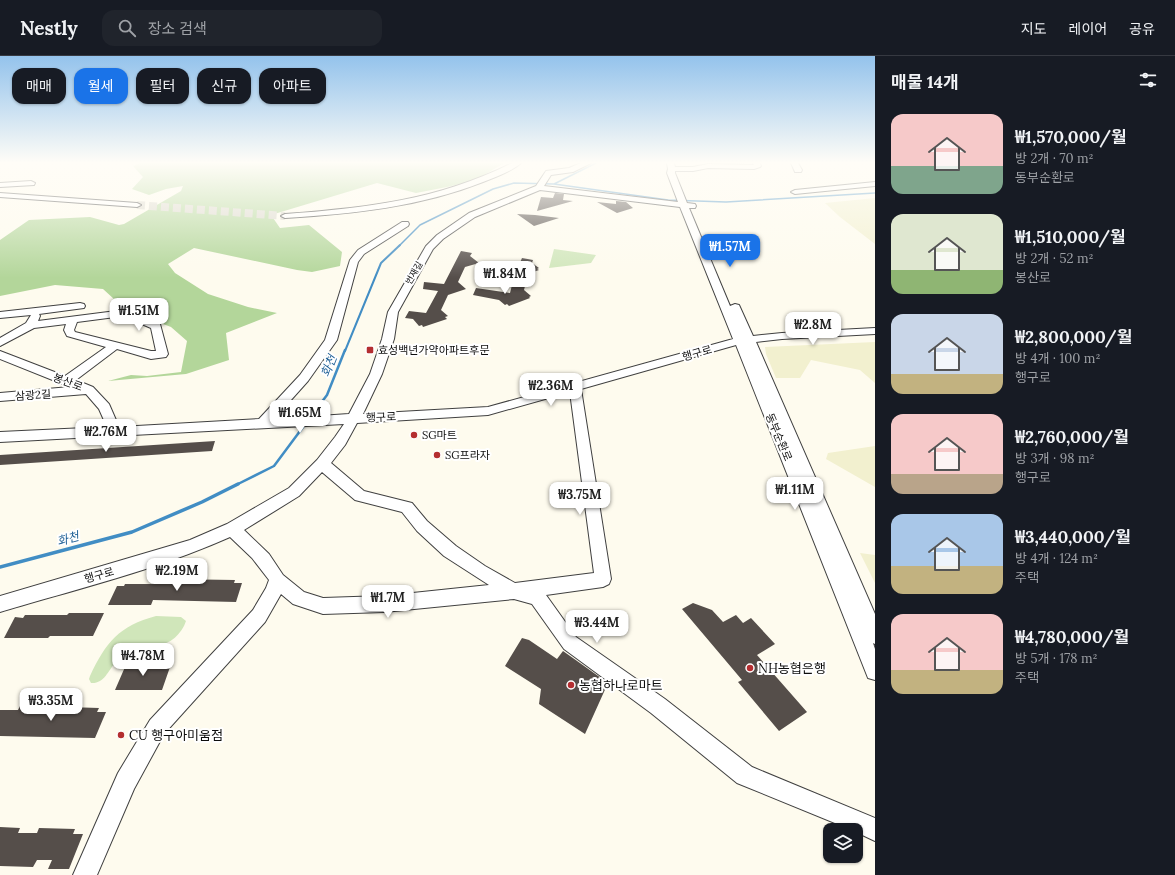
<!DOCTYPE html>
<html lang="ko">
<head>
<meta charset="utf-8">
<style>
  :root { --surface:#171b24; --page:#20242c; --text:#f1f3f6; --muted:#9ea1a6; --line:#363941; --accent:#1a73e8 }
  body { margin:0; font-family:Lora,"Noto Sans KR",serif; background:var(--page); color:var(--text); height:100vh; display:flex; flex-direction:column; font-size:15px; white-space:nowrap }
  * { box-sizing:border-box; margin:0 }
  p { font-size:13px; color:var(--muted) }
  .icon { flex:none; width:22px; height:22px; fill:none; stroke:currentColor; stroke-width:2; stroke-linecap:round; stroke-linejoin:round }
  .map { position:relative; flex:1; overflow:hidden }
  .details { display:flex; flex-direction:column; background:var(--surface); width:300px }
  .details>* { flex:none }
  .banner { position:absolute; left:12px; top:12px; width:380px; height:36px; display:flex; gap:8px }
  .tools { position:absolute; left:823px; top:767px; display:grid; gap:8px }
  .tools a { display:grid; place-items:center; width:40px; height:40px; border-radius:8px; background:var(--surface); box-shadow:0 1px 3px #0004; font-size:20px }
  .price { position:absolute; translate:-50% -34px; padding:0 9px; border-radius:8px; background:#fff; color:#222; font-size:13px; line-height:26px; filter:drop-shadow(0 1px 2px #0008) }
  .price::after { content:''; position:absolute; left:50%; top:24px; width:12px; height:9px; margin-left:-6px; background:inherit; clip-path:polygon(0 0,100% 0,50% 100%) }
  .price.active { background:var(--accent); color:#fff }
  ul { padding:0; list-style:none }
  li { display:flex; align-items:center; gap:12px; height:100px; padding:0 16px }
  li span { display:grid; place-items:center; flex:none; width:112px; height:80px; border-radius:12px; color:#555 }
  li>.icon { margin-inline-start:auto }
  span .icon { width:48px; height:48px; fill:#fffc; stroke-width:1 }
  li b { font-size:17px }
  h2 { display:flex; justify-content:space-between; align-items:center; height:48px; padding:0 16px; font-size:17px }
  .tag { padding:0 14px; border-radius:12px; background:var(--surface); box-shadow:0 1px 3px #0004; font-size:14px; line-height:36px }
  .tag.active { background:var(--accent); color:#fff }
  header { display:flex; align-items:center; gap:24px; box-sizing:border-box; height:56px; padding:0 20px; background:var(--surface); border-bottom:1px solid var(--line) }
  header strong { font-size:19px }
  nav { display:flex; gap:22px; margin-inline-start:auto; font-size:14px }
  .search { width:280px; height:36px; background:var(--page); display:flex; align-items:center; gap:10px; box-sizing:border-box; padding:0 14px; border-radius:12px; color:var(--muted); font-size:15px }
  main { display:flex; flex:1; min-height:0 }
  .map>svg:first-child { display:block }
</style>
</head>
<body>
<header>
<strong>Nestly</strong>
<div class="search"><svg class="icon" aria-label="search" viewBox="0 0 24 24"><circle cx="10" cy="10" r="6"/><path d="M15 15l6 6"/></svg>장소 검색</div>
<nav><a>지도</a><a>레이어</a><a>공유</a></nav>
</header>
<main>
<div class="map">
<svg width="875" height="819" viewBox="0 0 875 819">
  <rect width="100%" height="100%" fill="#fefbee"/>
  <path fill="#f2f0cf" d="M875,142V188L840,161L825,147Z
    M875,286V327L860,314L811,304L800,322H776L766,298L765,291Z
    M875,390V431L826,403L828,397Z
    M860,497L875,499V527Z"/>
  <path fill="#d0e6ba" d="M554,193L596,199L591,207L549,212Z
    M156,560L181,561L186,565C182,578 170,588 157,590C147,591 138,590 130,595C125,598 119,602 115,607C108,615 104,628 91,627L89,623L90,620C106,586 119,570 156,560Z"/>
  <path fill="#b3d69a" d="M140,107H504L476,124L447,131L416,137L377,127L271,159L280,172L309,169L342,196L340,210L312,216L297,214L194,192L168,208L175,217L208,238L248,251L277,257L226,277L229,304L186,318L108,325L131,319L147,320L181,316L187,285L171,271L126,254L103,233L55,229L0,240V184L29,164L90,161L119,169L124,168L181,135L183,130L166,133L149,139L132,133L143,121L133,110Z"/>
  <g fill="none" stroke-linecap="round" stroke-linejoin="round">
    <path stroke="#418dc4" stroke-width="1.5" d="M554,128L596,107
      M399,190L420,169L493,133L514,127L554,128L668,144L726,146L875,137"/>
    <path stroke="#418dc4" stroke-width="2" d="M345,295L381,207L400,189"/>
    <path stroke="#418dc4" stroke-width="2.5" d="M309,363L327,339L345,294
      M236,429L274,410L306,367"/>
    <path stroke="#418dc4" stroke-width="3.5" d="M0,511L132,476L202,446L238,428"/>
  </g>
  <path fill="#554e4a" d="M555,137L564,138L563,144L573,145L537,155L541,141L553,142Z
    M616,145L626,146L633,152L617,157L597,146L616,148Z
    M517,158L535,159L559,162L534,170Z
    M461,195L472,197L470,200L479,207L465,211L458,226L466,233L448,239L441,254L448,260L445,261L447,263L423,271L422,269L419,270L413,263L405,262L409,255L426,257L438,235L423,233L424,226L444,228Z
    M522,202L533,204L532,207L539,212L537,213L539,214L518,221L509,215L490,212L493,205L519,209Z
    M512,229L525,230L524,234L531,240L529,241L530,242L509,250L507,248L505,249L499,244L473,239L476,232L510,237Z
    M215,385L212,395L0,409V399Z
    M169,523L235,524L234,527H242L236,546L153,544L151,549H108L117,530H124L125,528H159L160,525H167Z
    M693,547L712,554L723,566L736,559L743,567L751,562L775,588L757,599L807,656L779,675L738,626L742,624L682,553Z
    M69,557H104L93,580H50L48,582H4L15,561L23,562L25,559H67Z
    M522,582L529,584L557,603L563,595L608,627L585,678L539,648L541,633L505,610Z
    M134,607L163,608L162,611H170L162,634H115L125,611H133Z
    M20,650L51,651L49,655H66L68,651L99,652L97,656H106L95,682L0,680V654H18Z
    M0,771L20,772L18,777H37L39,772L75,773L73,778H83L69,813H48L52,804H37L33,811L0,810Z"/>
  <g fill="none" stroke-linecap="round" stroke-linejoin="round">
    <path stroke="#dad7cc" stroke-width="8" stroke-dasharray="8 4" stroke-linecap="butt" d="M137,149L285,160"/>
    <g stroke="#404040" stroke-width="2">
      <path id="minor" d="M512,107H521C511,116 495,121 483,126C420,151 352,158 285,162L281,160L285,158C366,152 438,144 512,107Z
        M581,107H591L573,116L551,119L544,130L678,146L667,117L668,113L667,107H674L675,111H693L708,108L754,109L753,107H760L761,110L760,111L754,113L708,112L693,115H675V117L687,147L695,148L696,150L695,152H689L730,250L735,248L739,249L753,280L782,277L875,272V278L782,283L756,286L875,558V588L873,587L875,593V624L868,622L736,289L581,333L611,523L609,528L603,531L546,539L576,581L665,643L752,711L875,762V785L856,776V774H852L737,727L651,657L564,593L532,548L514,543L384,556L323,558L293,548L281,538L265,566L164,678L134,733L97,819H73L118,717L150,664L253,554L266,532L269,524L252,502L230,481C156,514 77,533 0,556V540L190,484L227,468L289,432L317,404L335,381L344,368L0,386V376L107,371L99,353L86,338L0,345V337L70,331L0,303V295L65,320L106,291L67,280L64,274L66,268L34,272L0,290V282L26,267L31,259L0,262V256L80,247L84,248L85,250L84,252L39,258L40,260L38,265L124,254L160,268L168,298L166,301L151,303L117,293L76,324L93,331L109,348L119,371L259,363L300,319L325,284L350,204L358,194L402,166H408L409,168L408,170L364,198L358,206L337,284L308,325L274,363L349,358L370,318L382,283L388,256L426,190L437,179L469,157L536,130L546,115L569,112ZM540,134L680,151L733,283L488,351L363,358L382,318L394,283L398,256L433,193L443,183L475,161ZM123,260L151,272L156,295H151L75,276L74,274L77,266ZM570,336L594,517L515,527L485,510L456,490L427,465L412,447L364,435L331,407L345,389L357,367L488,359ZM322,416L355,444L402,456L417,475L444,500L489,529L384,540L323,542L304,536L283,519L269,498L244,474L299,440Z
        M791,107H798L802,114L801,116H795Z
        M31,125L35,127L34,129L0,131V127Z
        M875,126V130L795,138L791,136L795,134Z
        M0,137L137,147L141,149L137,151L0,141Z"/>
    </g>
    <use href="#minor" fill="#fff" fill-rule="evenodd"/>
  </g>
  <linearGradient id="sky" x2="0" y2="1"><stop stop-color="#94c3ec"/><stop offset="0.48" stop-color="#fffdf7"/><stop offset="1" stop-color="#fffdf7" stop-opacity="0"/></linearGradient>
  <rect width="875" height="222" fill="url(#sky)"/>
  <g fill="#b42e31" stroke="#fff" stroke-width="1.5">
    <rect x="366" y="290" width="8" height="8" rx="2"/>
    <circle cx="414" cy="379" r="4"/>
    <circle cx="437" cy="399" r="4"/>
    <circle cx="750" cy="612" r="4"/>
    <circle cx="571" cy="629" r="4"/>
    <circle cx="121" cy="679" r="4"/>
  </g>
  <g text-anchor="middle" stroke-width="4" stroke-linejoin="round" paint-order="stroke">
    <g font-size="9" fill="#0d0d0d" stroke="#fff">
      <text transform="translate(414 217) rotate(-60)" y="3">번재길</text>
    </g>
    <g font-size="11" fill="#0d0d0d" stroke="#fff" text-anchor="start">
      <text x="378" y="298">효성백년가약아파트후문</text>
      <text x="422" y="383">SG마트</text>
      <text x="445" y="403">SG프라자</text>
    </g>
    <g font-size="11" fill="#0d0d0d" stroke="#fff">
      <text transform="translate(697 297) rotate(-16)" y="4">행구로</text>
      <text transform="translate(68 326) rotate(20)" y="4">봉산로</text>
      <text transform="translate(33 339) rotate(-4)" y="4">삼광2길</text>
      <text transform="translate(381 361) rotate(-2)" y="4">행구로</text>
      <text transform="translate(779 381) rotate(67)" y="4">동부순환로</text>
      <text transform="translate(99 519) rotate(-16)" y="4">행구로</text>
    </g>
    <g font-size="12" font-style="italic" fill="#1e5f96" stroke="#fff">
      <text transform="translate(329 310) rotate(-68)" y="4">화천</text>
      <text transform="translate(68 483) rotate(-15)" y="4">화천</text>
    </g>
    <g font-size="13" fill="#0d0d0d" stroke="#fff" text-anchor="start">
      <text x="758" y="617">NH농협은행</text>
      <text x="579" y="634">농협하나로마트</text>
      <text x="129" y="684">CU 행구아미움점</text>
    </g>
  </g>
</svg>
<div class="tools">
<a><svg class="icon" aria-label="layers" viewBox="0 0 24 24"><path d="M12 4l9 5-9 5-9-5zM3 14l9 5 9-5"/></svg></a>
</div>
<b class="price active" style="left:730px;top:212px">₩1.57M</b>
<b class="price" style="left:505px;top:239px">₩1.84M</b>
<b class="price" style="left:139px;top:276px">₩1.51M</b>
<b class="price" style="left:813px;top:290px">₩2.8M</b>
<b class="price" style="left:551px;top:351px">₩2.36M</b>
<b class="price" style="left:300px;top:378px">₩1.65M</b>
<b class="price" style="left:106px;top:397px">₩2.76M</b>
<b class="price" style="left:795px;top:455px">₩1.11M</b>
<b class="price" style="left:580px;top:460px">₩3.75M</b>
<b class="price" style="left:177px;top:536px">₩2.19M</b>
<b class="price" style="left:388px;top:563px">₩1.7M</b>
<b class="price" style="left:597px;top:588px">₩3.44M</b>
<b class="price" style="left:143px;top:621px">₩4.78M</b>
<b class="price" style="left:51px;top:666px">₩3.35M</b>
<div class="banner">
<a class="tag">매매</a>
<a class="tag active">월세</a>
<a class="tag">필터</a>
<a class="tag">신규</a>
<a class="tag">아파트</a>
</div>
</div>
<section class="details">
<h2>매물 14개<svg class="icon" aria-label="filters" viewBox="0 0 24 24"><path d="M4 7h16M4 17h16"/><circle cx="9" cy="7" r="2"/><circle cx="15" cy="17" r="2"/></svg></h2>
<ul>
<li><span style="background:linear-gradient(#f6c9c9 65%,#7fa58c 0)"><svg class="icon" aria-label="home" viewBox="0 0 24 24"><path d="M3 11l9-7 9 7M6 9v11h12V9"/></svg></span><div><b>₩1,570,000/월</b><p>방 2개 · 70 m²</p><p>동부순환로</p></div></li>
<li><span style="background:linear-gradient(#dfe7d0 70%,#8fb573 0)"><svg class="icon" aria-label="home" viewBox="0 0 24 24"><path d="M3 11l9-7 9 7M6 9v11h12V9"/></svg></span><div><b>₩1,510,000/월</b><p>방 2개 · 52 m²</p><p>봉산로</p></div></li>
<li><span style="background:linear-gradient(#c9d6e8 75%,#c2b280 0)"><svg class="icon" aria-label="home" viewBox="0 0 24 24"><path d="M3 11l9-7 9 7M6 9v11h12V9"/></svg></span><div><b>₩2,800,000/월</b><p>방 4개 · 100 m²</p><p>행구로</p></div></li>
<li><span style="background:linear-gradient(#f6c9c9 75%,#b9a48a 0)"><svg class="icon" aria-label="home" viewBox="0 0 24 24"><path d="M3 11l9-7 9 7M6 9v11h12V9"/></svg></span><div><b>₩2,760,000/월</b><p>방 3개 · 98 m²</p><p>행구로</p></div></li>
<li><span style="background:linear-gradient(#a9c7e8 65%,#c2b280 0)"><svg class="icon" aria-label="home" viewBox="0 0 24 24"><path d="M3 11l9-7 9 7M6 9v11h12V9"/></svg></span><div><b>₩3,440,000/월</b><p>방 4개 · 124 m²</p><p>주택</p></div></li>
<li><span style="background:linear-gradient(#f6c9c9 70%,#c2b280 0)"><svg class="icon" aria-label="home" viewBox="0 0 24 24"><path d="M3 11l9-7 9 7M6 9v11h12V9"/></svg></span><div><b>₩4,780,000/월</b><p>방 5개 · 178 m²</p><p>주택</p></div></li>
</ul>
</section>
</main>
</body>
</html>
